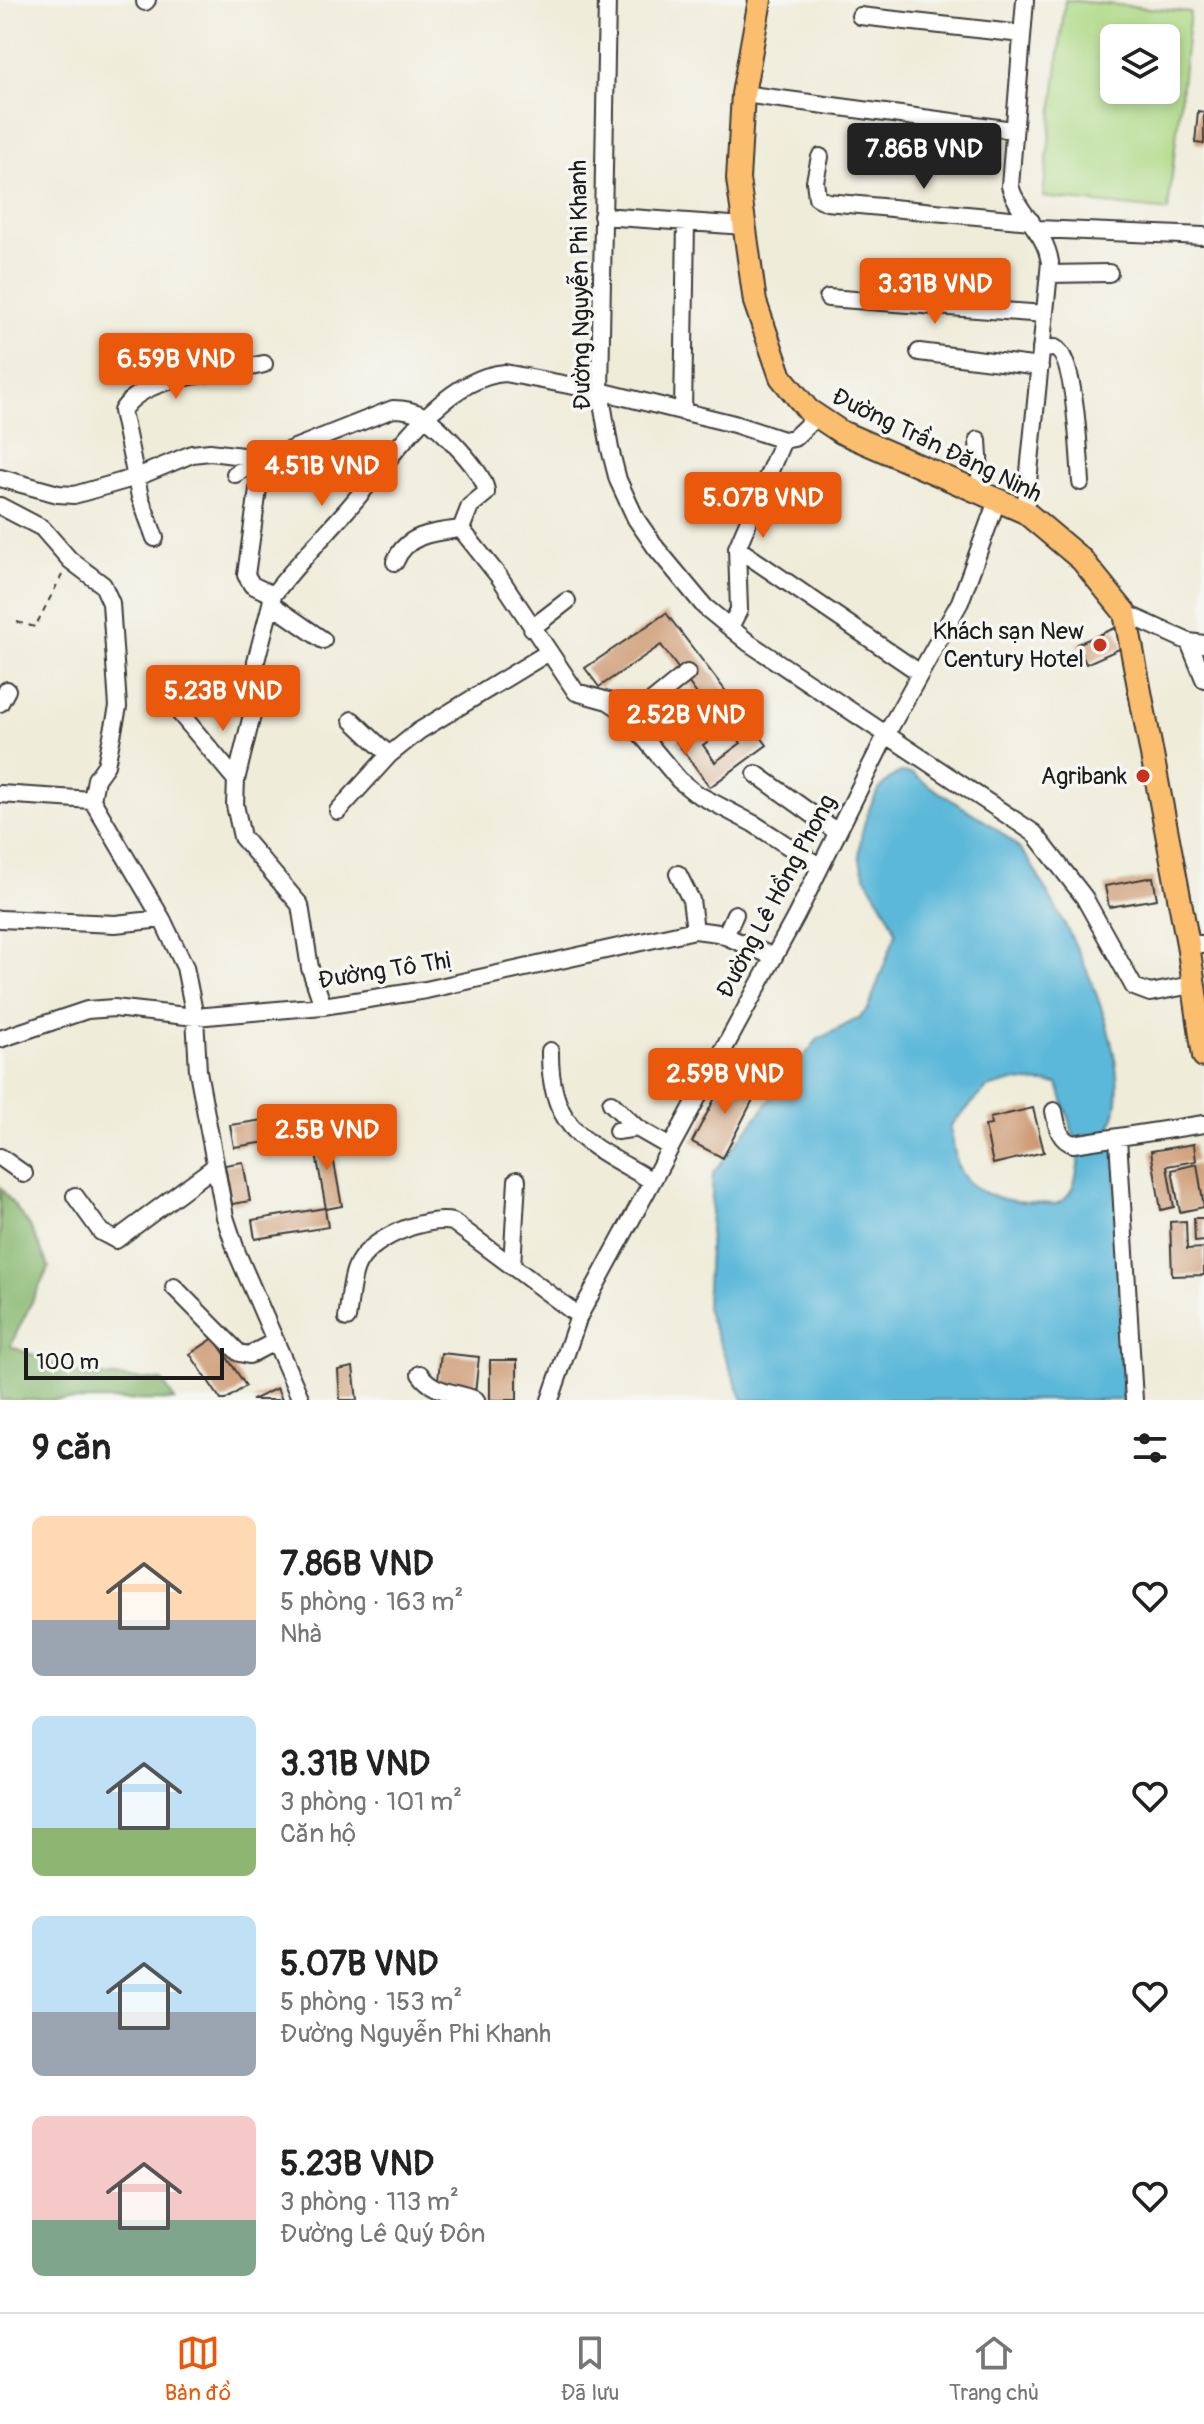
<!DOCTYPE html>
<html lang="vi">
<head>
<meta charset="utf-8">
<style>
  :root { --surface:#fff; --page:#f6f6f6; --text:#222; --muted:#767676; --line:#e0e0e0; --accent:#ea580c }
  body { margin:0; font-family:Pangolin,sans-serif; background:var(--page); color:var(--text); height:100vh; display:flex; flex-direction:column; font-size:30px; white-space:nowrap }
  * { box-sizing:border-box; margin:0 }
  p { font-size:26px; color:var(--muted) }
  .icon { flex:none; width:44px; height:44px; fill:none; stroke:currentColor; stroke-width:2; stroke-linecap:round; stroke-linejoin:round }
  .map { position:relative; height:1400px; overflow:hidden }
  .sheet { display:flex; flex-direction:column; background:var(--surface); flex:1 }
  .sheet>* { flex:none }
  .fabs { position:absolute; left:1100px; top:24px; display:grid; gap:16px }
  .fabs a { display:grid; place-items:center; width:80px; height:80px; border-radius:12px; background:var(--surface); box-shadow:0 4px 12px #0003; font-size:40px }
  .scale { position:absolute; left:24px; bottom:20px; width:200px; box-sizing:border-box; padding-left:8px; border:4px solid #1c1c1c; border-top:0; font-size:22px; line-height:28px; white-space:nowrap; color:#1c1c1c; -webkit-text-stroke:6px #f6f6f2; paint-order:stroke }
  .price { position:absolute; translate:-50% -68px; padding:0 18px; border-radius:8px; background:var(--accent); color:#fff; font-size:26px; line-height:52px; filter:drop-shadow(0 2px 4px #0008) }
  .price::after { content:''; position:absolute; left:50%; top:48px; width:24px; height:18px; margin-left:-12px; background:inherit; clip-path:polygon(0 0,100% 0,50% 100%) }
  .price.on { background:#222; color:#fff }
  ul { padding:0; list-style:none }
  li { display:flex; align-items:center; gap:24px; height:200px; padding:0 32px }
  li span { display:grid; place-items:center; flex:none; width:224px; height:160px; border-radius:12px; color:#555 }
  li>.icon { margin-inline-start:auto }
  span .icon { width:96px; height:96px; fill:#fffc; stroke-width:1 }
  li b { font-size:34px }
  h2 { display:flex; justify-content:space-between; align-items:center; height:96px; padding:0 32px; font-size:34px }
  .dock { display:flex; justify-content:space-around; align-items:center; height:112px; border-top:2px solid var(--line); background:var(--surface); font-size:22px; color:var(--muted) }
  .dock a { display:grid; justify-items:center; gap:4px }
  .dock .on { color:var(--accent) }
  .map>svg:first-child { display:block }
</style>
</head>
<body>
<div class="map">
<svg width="1204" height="1400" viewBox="0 0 1204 1400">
  <rect width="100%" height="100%" fill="#f6f6f2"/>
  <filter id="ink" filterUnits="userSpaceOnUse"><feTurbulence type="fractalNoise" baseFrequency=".0125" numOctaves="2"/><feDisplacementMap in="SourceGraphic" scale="16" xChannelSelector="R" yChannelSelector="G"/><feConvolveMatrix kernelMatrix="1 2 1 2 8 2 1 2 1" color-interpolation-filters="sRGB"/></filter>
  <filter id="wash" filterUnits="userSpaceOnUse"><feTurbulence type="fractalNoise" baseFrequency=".006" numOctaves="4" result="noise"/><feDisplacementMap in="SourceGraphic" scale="32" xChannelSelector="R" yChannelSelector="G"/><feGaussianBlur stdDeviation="1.8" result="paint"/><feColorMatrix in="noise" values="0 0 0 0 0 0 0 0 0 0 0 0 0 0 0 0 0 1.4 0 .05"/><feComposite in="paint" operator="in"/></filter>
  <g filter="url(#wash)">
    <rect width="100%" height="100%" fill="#efecd9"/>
    <path fill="#add985" stroke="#647a50" stroke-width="2" fill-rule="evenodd" d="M1065,0L1190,12L1168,211L1043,197ZM1114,38H1166V90H1114Z"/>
    <path fill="#8ab972" stroke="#536a47" stroke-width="2" d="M0,1187L30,1226L49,1267L10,1346L78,1374L162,1381L175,1400H0Z"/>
    <path fill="#5bb8d9" stroke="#3c6a7a" stroke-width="2" d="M901,772L913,774C948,802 993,819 1023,853C1032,863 1039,878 1045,889C1077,943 1142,1071 1108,1132L1074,1137L1058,1084L1013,1081L987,1088L950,1126C953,1139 954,1157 959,1169C976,1203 1023,1202 1056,1204C1079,1193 1075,1172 1081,1151L1115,1144L1123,1400H743L710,1320L706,1307L713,1173L817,1040L859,1018L868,1009L896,933C876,876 843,878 869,810C876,793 883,780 901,772Z"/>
    <g id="blocks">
      <path fill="#ce9b74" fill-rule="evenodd" d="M1198,111L1204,112V144L1195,143Z
        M666,613L767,745L710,787L676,741L713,716L661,645L599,687L585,668ZM729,726L741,743L715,762L703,745Z
        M1115,628L1124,647L1086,664L1077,644Z
        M1153,877L1157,899L1109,907L1105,886Z
        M727,1075L758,1090L723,1158L692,1142Z
        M1033,1108L1044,1152L993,1164L985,1126L991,1125L990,1118Z
        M310,1113L314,1135L234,1147L230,1125Z
        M329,1135L342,1206L326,1209L313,1137Z
        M1194,1144L1196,1161L1167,1166L1174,1207L1161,1210L1151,1151Z
        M243,1162L250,1201L232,1204L225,1165Z
        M1197,1164L1204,1207L1180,1212L1172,1170Z
        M325,1208L328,1227L255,1239L252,1220Z
        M1194,1218H1204V1241L1195,1242Z
        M1186,1221L1187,1249L1204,1248V1275L1172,1276L1170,1222Z
        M214,1338L246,1386L225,1400H221L190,1354Z
        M441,1353L479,1357L475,1393L437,1389Z
        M490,1360H517V1400H490Z
        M353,1367L357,1400H340L338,1370Z
        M277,1388L282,1400H252Z"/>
    </g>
  </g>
  <g filter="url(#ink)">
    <use href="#blocks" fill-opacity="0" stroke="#3c3b38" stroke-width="2"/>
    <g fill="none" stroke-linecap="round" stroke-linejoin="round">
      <g stroke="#3c3b38" stroke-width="20">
        <path id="minor" d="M607,0L600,391L610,449L618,480L636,519L656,548L705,607L749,643L1034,833L1084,897L1134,987L1150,993L1192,985
          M145,2L147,0
          M860,16L1022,34
          M743,94L1013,130
          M820,157L815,181L817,197L827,202L1031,221
          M602,216L745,226
          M1038,229L1204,236
          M1049,274L1109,273
          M828,298L1045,314
          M1041,349L1055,348C1076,358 1079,457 1081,482
          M919,352L1040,367
          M683,412L686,222
          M978,440L981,491
          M267,459L260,475L246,575L252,585L273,595
          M235,474L262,459
          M0,478L58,494L74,495L137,477L192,454L210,452L267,459L393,409C404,409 414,411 423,416C439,426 488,475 486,493L470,506L461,529L500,578L576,692L608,701L620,709L679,780L695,793L754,824L819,866
          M0,506L42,528L70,560L103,585L111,603L118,707L106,765L96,779L92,800L162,919L185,967L195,1017L198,1071L225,1217L237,1253L301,1400
          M1025,512L1050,262C1045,230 1019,216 1010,186L1025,0
          M155,538L140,497L122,411C145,372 223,375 264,364
          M737,548L920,673
          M395,562C406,534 434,532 461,529
          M271,604L323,640
          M1125,613L1189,642L1204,644
          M730,627L739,610L737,548L783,440
          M532,628L567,601
          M1189,642L1204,679
          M0,703L7,690
          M179,712L236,780
          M352,720L389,755
          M629,720L687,673
          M756,774L837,832
          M0,794L92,800
          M338,811L389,755L419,731L549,652
          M678,874L691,900L695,930
          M0,919L115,924L162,919
          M725,936L735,914
          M1188,944H1204
          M323,1006L310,968L300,905L242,837L235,805L236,780L253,711L256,661L271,604L273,595C296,565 321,539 346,511C386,466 440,378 505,373L600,391L734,424L783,440L794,438L817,416
          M0,1039L87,1010L114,1008L195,1017L323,1006L426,990L695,930L718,933L772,956
          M550,1051C549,1134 591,1144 652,1181
          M611,1103L637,1128
          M1054,1111C1057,1125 1058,1139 1073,1144L1204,1124
          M617,1131L637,1128L670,1147
          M1118,1138L1134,1400
          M0,1157L24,1174
          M75,1196L101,1232L116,1240L214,1167
          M512,1266L517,1180
          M174,1287L239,1353L249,1355L276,1341
          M347,1318C350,1302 350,1283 356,1268C367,1239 424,1216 453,1222L579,1316
          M420,1374C434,1394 455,1391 476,1400
          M550,1400L579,1316L796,916L887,733L960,602L998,498"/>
      </g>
      <g stroke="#3c3b38" stroke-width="26">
        <path id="major" d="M760,0L743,94L738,179L755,302L781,377L808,410L841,432L1025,512L1082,560L1125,613L1188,944L1204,1056"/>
      </g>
      <path stroke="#3c3b38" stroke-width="2" stroke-dasharray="6 6" stroke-linecap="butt" d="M17,622L35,627L62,575"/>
      <use href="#minor" stroke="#fff" stroke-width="16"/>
      <use href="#major" stroke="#fbbe6e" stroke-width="22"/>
    </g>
  </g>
  <g fill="#c8321e" stroke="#f6f6f2" stroke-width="3">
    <circle cx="1100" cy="645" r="8"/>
    <circle cx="1143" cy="776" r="8"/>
  </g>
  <g text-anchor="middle" stroke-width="7" stroke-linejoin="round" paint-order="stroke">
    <g font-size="24" fill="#1c1c1c" stroke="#f6f6f2">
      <text transform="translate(580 285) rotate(-91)" y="8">Đường Nguyễn Phi Khanh</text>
      <text transform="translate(937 445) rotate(26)" y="8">Đường Trần Đăng Ninh</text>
      <text transform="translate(776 896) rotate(-62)" y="8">Đường Lê Hồng Phong</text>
      <text transform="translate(385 970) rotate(-9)" y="8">Đường Tô Thị</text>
    </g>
    <g font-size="24" fill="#1c1c1c" stroke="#f6f6f2" text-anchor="end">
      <text x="1084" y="639">Khách sạn New<tspan x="1084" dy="28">Century Hotel</tspan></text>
      <text x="1127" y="784">Agribank</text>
    </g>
  </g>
</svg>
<div class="fabs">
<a><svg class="icon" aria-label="layers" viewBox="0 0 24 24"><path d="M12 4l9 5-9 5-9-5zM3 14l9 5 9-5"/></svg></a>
</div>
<div class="scale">100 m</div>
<b class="price on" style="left:924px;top:191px">7.86B VND</b>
<b class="price" style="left:935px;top:326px">3.31B VND</b>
<b class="price" style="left:176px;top:401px">6.59B VND</b>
<b class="price" style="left:322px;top:508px">4.51B VND</b>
<b class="price" style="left:763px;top:540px">5.07B VND</b>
<b class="price" style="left:223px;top:733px">5.23B VND</b>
<b class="price" style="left:686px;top:757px">2.52B VND</b>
<b class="price" style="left:725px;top:1116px">2.59B VND</b>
<b class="price" style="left:327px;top:1172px">2.5B VND</b>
</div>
<section class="sheet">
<h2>9 căn<svg class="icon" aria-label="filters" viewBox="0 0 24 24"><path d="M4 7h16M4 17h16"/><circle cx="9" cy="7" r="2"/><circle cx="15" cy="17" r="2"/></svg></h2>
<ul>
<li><span style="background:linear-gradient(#ffd9b3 65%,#9aa5b1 0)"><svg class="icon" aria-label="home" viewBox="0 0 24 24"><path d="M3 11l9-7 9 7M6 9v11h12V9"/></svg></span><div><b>7.86B VND</b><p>5 phòng · 163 m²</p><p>Nhà</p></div><svg class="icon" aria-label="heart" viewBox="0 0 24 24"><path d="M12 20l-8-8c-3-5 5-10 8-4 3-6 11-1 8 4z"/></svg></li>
<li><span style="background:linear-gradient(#bfe0f5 70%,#8fb573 0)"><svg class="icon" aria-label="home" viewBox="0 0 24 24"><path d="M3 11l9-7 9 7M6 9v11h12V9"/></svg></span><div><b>3.31B VND</b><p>3 phòng · 101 m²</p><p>Căn hộ</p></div><svg class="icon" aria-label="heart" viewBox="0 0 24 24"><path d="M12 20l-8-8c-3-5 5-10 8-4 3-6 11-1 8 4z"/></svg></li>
<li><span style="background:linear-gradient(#bfe0f5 60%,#9aa5b1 0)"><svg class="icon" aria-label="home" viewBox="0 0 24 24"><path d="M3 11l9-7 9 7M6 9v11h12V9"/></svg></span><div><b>5.07B VND</b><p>5 phòng · 153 m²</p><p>Đường Nguyễn Phi Khanh</p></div><svg class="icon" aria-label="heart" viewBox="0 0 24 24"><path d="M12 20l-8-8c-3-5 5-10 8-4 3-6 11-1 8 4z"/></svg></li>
<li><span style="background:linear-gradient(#f6c9c9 65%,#7fa58c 0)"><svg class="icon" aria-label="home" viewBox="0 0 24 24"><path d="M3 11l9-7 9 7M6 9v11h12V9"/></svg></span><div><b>5.23B VND</b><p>3 phòng · 113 m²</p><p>Đường Lê Quý Đôn</p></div><svg class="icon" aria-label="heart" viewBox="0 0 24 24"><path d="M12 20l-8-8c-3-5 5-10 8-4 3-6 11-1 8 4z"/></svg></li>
</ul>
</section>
<nav class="dock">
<a class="on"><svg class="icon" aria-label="map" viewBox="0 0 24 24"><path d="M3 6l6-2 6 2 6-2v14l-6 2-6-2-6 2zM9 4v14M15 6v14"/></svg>Bản đồ</a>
<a><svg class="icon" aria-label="saved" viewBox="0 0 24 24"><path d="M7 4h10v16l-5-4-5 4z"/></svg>Đã lưu</a>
<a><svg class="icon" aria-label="home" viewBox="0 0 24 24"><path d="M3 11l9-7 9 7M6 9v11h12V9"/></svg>Trang chủ</a>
</nav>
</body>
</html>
